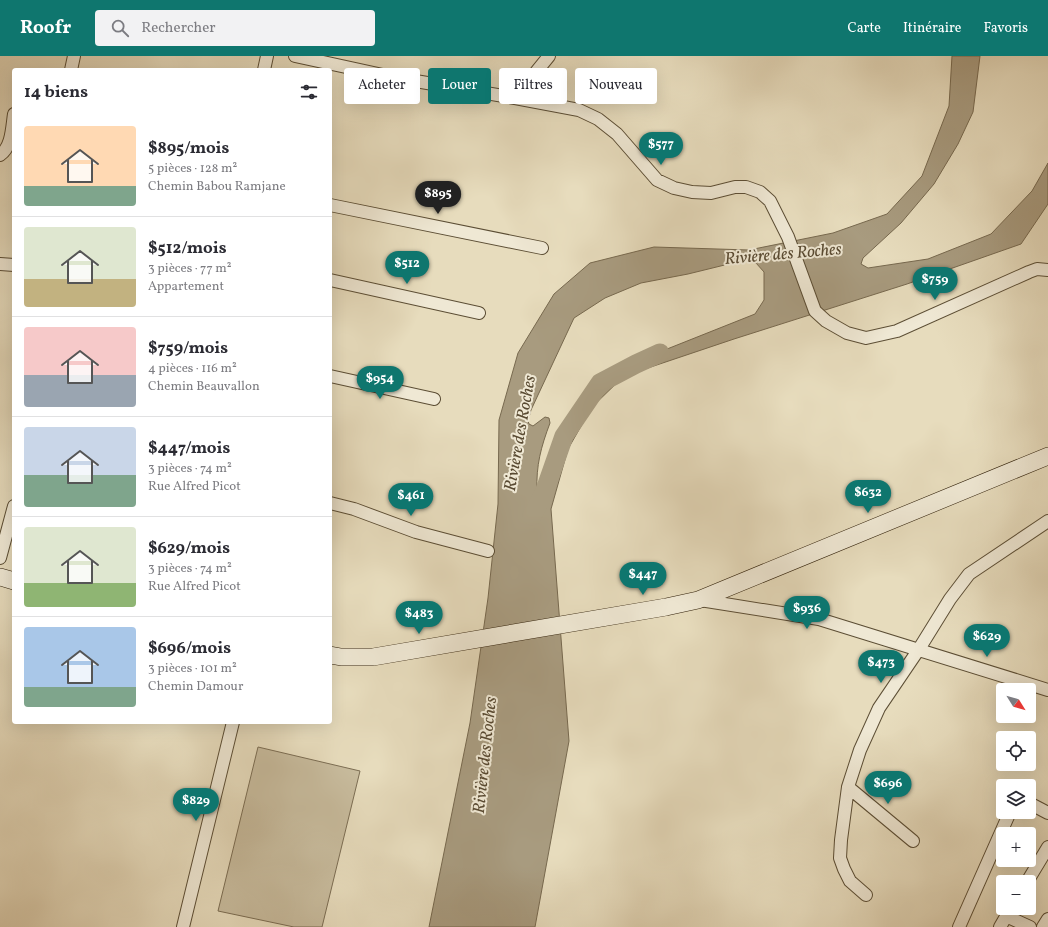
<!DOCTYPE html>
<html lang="fr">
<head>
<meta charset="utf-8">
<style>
  :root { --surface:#fff; --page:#f2f2f3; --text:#2b2b33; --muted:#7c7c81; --line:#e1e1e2; --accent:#0f766e }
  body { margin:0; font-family:Vollkorn,serif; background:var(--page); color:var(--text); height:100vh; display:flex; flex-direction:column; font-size:15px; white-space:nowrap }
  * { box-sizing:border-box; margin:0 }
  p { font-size:13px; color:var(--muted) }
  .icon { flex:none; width:22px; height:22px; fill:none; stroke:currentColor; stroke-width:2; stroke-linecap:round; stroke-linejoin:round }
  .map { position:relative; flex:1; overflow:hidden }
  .drawer { position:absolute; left:12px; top:12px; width:320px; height:656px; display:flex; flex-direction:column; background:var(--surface); border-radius:4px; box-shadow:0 4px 16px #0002 }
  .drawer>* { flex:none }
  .guide { position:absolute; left:344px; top:12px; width:380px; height:36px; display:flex; gap:8px }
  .needle { width:26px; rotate:127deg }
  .fabs { position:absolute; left:996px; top:627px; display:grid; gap:8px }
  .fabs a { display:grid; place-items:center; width:40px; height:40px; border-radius:4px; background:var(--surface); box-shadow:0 4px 16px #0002; font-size:20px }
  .price { position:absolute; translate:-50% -34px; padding:0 9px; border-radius:14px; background:var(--accent); color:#fff; font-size:13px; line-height:26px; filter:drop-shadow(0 1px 2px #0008) }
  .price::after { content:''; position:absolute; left:50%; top:24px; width:12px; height:9px; margin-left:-6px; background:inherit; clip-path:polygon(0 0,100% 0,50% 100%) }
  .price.selected { background:#222; color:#fff }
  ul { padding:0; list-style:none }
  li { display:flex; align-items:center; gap:12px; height:100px; padding:0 12px }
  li+li { border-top:1px solid var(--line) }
  li span { display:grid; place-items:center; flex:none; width:112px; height:80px; border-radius:4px; color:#555 }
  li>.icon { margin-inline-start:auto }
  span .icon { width:48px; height:48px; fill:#fffc; stroke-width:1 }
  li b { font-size:17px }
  h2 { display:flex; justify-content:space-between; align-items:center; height:48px; padding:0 12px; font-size:17px }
  .chip { padding:0 14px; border-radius:4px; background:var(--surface); box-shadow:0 4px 16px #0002; font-size:14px; line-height:36px }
  .chip.selected { background:var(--accent); color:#fff }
  header { display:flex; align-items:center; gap:24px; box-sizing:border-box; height:56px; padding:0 20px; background:var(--accent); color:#fff }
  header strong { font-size:19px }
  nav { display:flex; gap:22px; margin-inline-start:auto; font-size:14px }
  .search { width:280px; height:36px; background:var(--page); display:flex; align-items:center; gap:10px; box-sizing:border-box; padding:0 14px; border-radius:4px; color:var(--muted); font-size:15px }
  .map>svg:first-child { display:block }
</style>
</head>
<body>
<header>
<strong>Roofr</strong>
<div class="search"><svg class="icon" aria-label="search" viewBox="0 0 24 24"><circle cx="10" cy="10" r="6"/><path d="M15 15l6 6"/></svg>Rechercher</div>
<nav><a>Carte</a><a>Itinéraire</a><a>Favoris</a></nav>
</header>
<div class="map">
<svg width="1048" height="871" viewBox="0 0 1048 871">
  <rect width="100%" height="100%" fill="#e7dcbd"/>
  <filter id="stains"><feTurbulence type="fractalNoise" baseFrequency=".005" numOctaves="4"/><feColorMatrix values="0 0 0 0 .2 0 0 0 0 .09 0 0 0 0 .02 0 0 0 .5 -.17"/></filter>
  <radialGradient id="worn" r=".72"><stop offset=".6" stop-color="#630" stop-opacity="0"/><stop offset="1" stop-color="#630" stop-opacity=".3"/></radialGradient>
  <path fill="#c8bc9e" stroke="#7b6d53" d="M258,691L360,715L322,871H294L218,855Z"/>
  <path fill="#a89b7f" stroke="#77694f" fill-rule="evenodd" d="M952,0H980L973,56L958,88L934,128L901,167L863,202L861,208L868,212L928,203L991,178L1032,135L1048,107V148L1021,188L907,228L734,283L624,320L592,351L568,393L551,453L569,685L535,871H429L470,667L488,542L498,448L499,364L518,297L554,238L590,207L654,191L749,194L833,177L887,158L922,120L949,50ZM745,204L756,207L764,216V244L755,258L652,299L600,327L576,358L564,380L547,434C543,437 541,437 537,435C536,409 541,391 550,367L549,362L545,361L533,370L529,368L528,365L531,354L574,262L605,242L641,227L688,218Z"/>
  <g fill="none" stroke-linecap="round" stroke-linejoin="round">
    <path stroke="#a89b7f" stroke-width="19" d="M532,460L544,437L564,380L600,327L636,308L660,297"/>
    <g stroke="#5c4e35" stroke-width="14">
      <path id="minor" d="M295,0L392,21L515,42L579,54L598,63L617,78L657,124L674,132L692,136L711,137L735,131H746L760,136L770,145L788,181L815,255L826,265L847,277L866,282L897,275L1029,216L1037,213L1048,214
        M71,14L74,0
        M264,14L267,0
        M515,42L549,0
        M0,99C12,91 12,71 14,58
        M330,149L542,192
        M0,208L14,209
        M330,224L479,257
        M330,320L434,343
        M330,447L354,453L416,476L488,495
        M0,502L14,450
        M700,544L819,563L1048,634
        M848,731L913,785
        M1029,747L1048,757
        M1027,826L1048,791
        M866,839L850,825L844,813L840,802L841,784L848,731L860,694L879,652L919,593L950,543L969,518L1048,465
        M1006,860L1030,871
        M183,871L233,666
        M959,871L1010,756
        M1000,871L1011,852
        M1043,871L1048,863"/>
    </g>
    <g stroke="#2e1e08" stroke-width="18">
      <path id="secondary" d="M0,521L14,525
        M330,599L341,601H373L666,551L698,544L1048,400"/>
    </g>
    <use href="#minor" stroke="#efe8d4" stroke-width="12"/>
    <use href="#secondary" stroke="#efe8d4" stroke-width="17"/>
  </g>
  <g text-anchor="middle" stroke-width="4" stroke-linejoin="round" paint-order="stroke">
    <g font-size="17" font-style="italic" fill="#594a32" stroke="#efe8d4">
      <text transform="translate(783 197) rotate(-5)" y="6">Rivière des Roches</text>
      <text transform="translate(519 377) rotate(-80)" y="6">Rivière des Roches</text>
      <text transform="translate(484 699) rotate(-84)" y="6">Rivière des Roches</text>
    </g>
  </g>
  <rect width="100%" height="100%" filter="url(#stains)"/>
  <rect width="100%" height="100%" fill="url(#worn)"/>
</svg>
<div class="fabs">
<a><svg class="needle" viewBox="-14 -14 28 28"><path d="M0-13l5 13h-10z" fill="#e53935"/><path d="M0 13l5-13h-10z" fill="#7c7c81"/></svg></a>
<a><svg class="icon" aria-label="locate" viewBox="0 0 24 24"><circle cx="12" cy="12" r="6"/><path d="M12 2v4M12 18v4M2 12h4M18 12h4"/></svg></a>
<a><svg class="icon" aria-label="layers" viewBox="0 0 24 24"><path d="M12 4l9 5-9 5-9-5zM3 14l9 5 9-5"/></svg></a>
<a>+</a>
<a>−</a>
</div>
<b class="price" style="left:661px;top:110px">$577</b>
<b class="price selected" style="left:438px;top:159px">$895</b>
<b class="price" style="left:407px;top:229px">$512</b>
<b class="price" style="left:935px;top:245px">$759</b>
<b class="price" style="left:380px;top:344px">$954</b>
<b class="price" style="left:868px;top:458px">$632</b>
<b class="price" style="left:411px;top:461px">$461</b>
<b class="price" style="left:643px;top:540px">$447</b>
<b class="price" style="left:807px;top:574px">$936</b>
<b class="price" style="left:419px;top:579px">$483</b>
<b class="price" style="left:987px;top:602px">$629</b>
<b class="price" style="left:881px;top:628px">$473</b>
<b class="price" style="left:888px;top:749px">$696</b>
<b class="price" style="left:196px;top:766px">$829</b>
<div class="guide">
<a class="chip">Acheter</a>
<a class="chip selected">Louer</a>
<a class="chip">Filtres</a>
<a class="chip">Nouveau</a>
</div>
<section class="drawer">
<h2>14 biens<svg class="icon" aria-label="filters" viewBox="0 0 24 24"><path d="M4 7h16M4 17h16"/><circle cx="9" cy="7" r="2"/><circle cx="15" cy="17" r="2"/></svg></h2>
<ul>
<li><span style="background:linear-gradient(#ffd9b3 75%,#7fa58c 0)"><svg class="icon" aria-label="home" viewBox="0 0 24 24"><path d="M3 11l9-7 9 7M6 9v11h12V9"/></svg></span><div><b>$895/mois</b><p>5 pièces · 128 m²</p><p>Chemin Babou Ramjane</p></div></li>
<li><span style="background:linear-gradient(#dfe7d0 65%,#c2b280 0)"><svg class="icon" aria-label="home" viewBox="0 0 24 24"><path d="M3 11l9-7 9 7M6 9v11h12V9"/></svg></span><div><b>$512/mois</b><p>3 pièces · 77 m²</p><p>Appartement</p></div></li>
<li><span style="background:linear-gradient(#f6c9c9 60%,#9aa5b1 0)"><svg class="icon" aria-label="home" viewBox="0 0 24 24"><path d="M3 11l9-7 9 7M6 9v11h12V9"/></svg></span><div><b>$759/mois</b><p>4 pièces · 116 m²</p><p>Chemin Beauvallon</p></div></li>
<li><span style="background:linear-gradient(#c9d6e8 60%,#7fa58c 0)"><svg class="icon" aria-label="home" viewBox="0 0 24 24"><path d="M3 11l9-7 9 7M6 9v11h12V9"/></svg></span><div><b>$447/mois</b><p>3 pièces · 74 m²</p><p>Rue Alfred Picot</p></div></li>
<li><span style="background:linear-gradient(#dfe7d0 70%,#8fb573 0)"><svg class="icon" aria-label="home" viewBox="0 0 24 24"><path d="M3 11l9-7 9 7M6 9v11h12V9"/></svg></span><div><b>$629/mois</b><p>3 pièces · 74 m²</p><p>Rue Alfred Picot</p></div></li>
<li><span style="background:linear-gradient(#a9c7e8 75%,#7fa58c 0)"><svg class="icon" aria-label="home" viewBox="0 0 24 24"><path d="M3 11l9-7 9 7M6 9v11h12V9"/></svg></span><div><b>$696/mois</b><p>3 pièces · 101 m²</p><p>Chemin Damour</p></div></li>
</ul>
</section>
</div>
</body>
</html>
